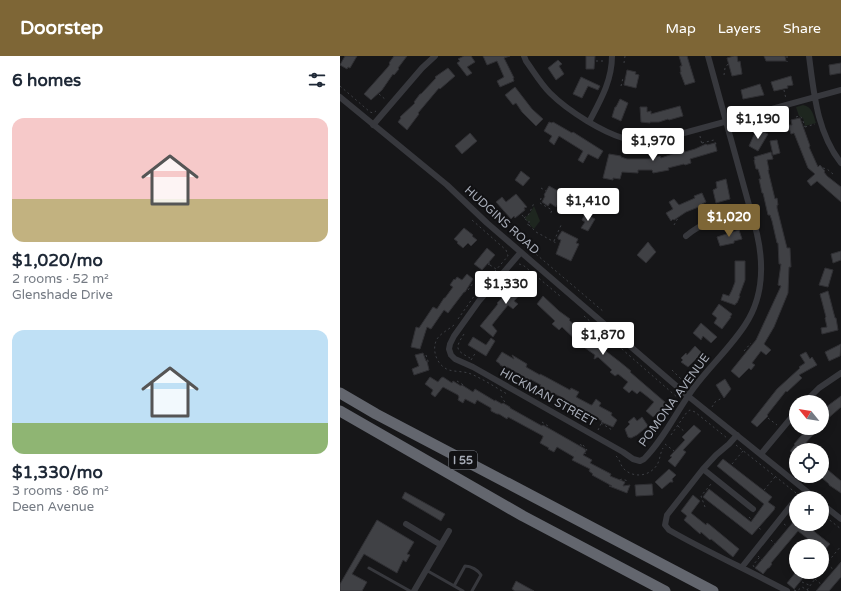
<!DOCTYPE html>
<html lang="en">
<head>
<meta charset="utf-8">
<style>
  :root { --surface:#fff; --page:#f6f6f7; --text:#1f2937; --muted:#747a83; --accent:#7e6636 }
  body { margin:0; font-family:"Varela Round",sans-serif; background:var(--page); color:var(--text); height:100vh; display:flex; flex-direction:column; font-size:15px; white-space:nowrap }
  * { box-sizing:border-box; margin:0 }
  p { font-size:13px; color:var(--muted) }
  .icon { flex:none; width:22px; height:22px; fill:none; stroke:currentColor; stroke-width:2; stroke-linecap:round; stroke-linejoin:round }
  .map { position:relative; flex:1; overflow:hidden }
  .sheet { display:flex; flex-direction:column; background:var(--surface); width:340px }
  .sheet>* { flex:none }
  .needle { width:26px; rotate:300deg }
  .buttons { position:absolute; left:449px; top:339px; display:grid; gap:8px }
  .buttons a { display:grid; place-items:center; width:40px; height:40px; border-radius:50%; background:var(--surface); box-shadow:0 2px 10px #0003; font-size:20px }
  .price { position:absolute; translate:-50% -34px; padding:0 9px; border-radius:4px; background:#fff; color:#222; font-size:13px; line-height:26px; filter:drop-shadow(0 1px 2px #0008) }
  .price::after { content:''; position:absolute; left:50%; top:24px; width:12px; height:9px; margin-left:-6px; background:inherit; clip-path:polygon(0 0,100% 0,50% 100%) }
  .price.on { background:var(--accent); color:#fff }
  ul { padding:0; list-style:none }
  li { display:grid; align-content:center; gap:8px; height:212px; padding:0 12px }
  li span { display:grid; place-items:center; height:124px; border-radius:12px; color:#555 }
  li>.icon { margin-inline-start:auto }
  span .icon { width:72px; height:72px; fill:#fffc; stroke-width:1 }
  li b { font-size:17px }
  h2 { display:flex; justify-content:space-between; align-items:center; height:48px; padding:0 12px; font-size:17px }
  header { display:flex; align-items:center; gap:24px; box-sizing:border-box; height:56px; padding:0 20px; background:var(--accent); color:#fff }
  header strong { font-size:19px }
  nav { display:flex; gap:22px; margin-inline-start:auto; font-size:14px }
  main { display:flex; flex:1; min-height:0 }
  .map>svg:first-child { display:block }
</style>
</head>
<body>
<header>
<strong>Doorstep</strong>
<nav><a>Map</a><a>Layers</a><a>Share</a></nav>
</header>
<main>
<section class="sheet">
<h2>6 homes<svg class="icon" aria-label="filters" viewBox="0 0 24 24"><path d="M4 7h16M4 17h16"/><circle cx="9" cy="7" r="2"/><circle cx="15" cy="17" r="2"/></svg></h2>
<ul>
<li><span style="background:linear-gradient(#f6c9c9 65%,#c2b280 0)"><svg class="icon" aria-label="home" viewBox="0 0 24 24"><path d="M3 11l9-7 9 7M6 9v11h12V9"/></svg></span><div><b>$1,020/mo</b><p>2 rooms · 52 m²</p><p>Glenshade Drive</p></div></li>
<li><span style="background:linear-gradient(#bfe0f5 75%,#8fb573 0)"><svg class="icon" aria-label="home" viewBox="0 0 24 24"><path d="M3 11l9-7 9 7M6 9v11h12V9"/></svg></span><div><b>$1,330/mo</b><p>3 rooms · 86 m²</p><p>Deen Avenue</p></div></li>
</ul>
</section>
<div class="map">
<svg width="501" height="535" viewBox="0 0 501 535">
  <rect width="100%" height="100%" fill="#161618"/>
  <path fill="#1e261f" d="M463,49C473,51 473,59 476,67L465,70L463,62L459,60L456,51Z
    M194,150L200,165L194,173L190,169V166L187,165L185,162L190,157Z"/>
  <path fill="#404145" stroke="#303034" d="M5,0H17L10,12L8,11L7,13L0,9Z
    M54,0H67L58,12L59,13L54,19L53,18L42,34L31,44L24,38L48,11L50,8L49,7Z
    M124,0H131L135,6L127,11L132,17L127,20L117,7L120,5L118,3Z
    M143,0H170L164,2L174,22H173L174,25L160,31L157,25L164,21L157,5L147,9Z
    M246,0H255L254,13H246Z
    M339,0H347L355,26L345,29L340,16H341L340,10H342Z
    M394,0H397L398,6L400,5L402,18L392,20L387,2Z
    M424,0H445L446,5H426Z
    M218,4L222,8L219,10L224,18L216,24L208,12Z
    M501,7V17L490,19L489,9Z
    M108,12L115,20L100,33L99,32L78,57L79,58L67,74L58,66L61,62L60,61L75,47L74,46L80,38H81L96,22L95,21Z
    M287,14L296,16L295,18L299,19L296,32L284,29Z
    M451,20L453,29L447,30L448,32L434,35L431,26Z
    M241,21L260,30L258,34L248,30L242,42L233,38Z
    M420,28L424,39L403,43L401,34Z
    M175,31L192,53L203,63L196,70L182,56L176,47L173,49L165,39Z
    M280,43L288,47L281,65L272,61L275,51H276Z
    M340,50L343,60L329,64L328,63L319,66H310V67L301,66L300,51H307V56L311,55V58Z
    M460,62L470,90L469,91L478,111L480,109L485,115L484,116L487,120L501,131V146L477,125L471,130L467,125L475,118L468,112L454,77L451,78L448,69H452L451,64Z
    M209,66L212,67L213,66L232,77L233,76L263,95L258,103L248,98L243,107L238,104L243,95L219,80L214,89L209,85L212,80L204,75Z
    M418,73L428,78L418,95L409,90L414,79H415Z
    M130,77L137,85L122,98L115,90Z
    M437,84L440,97L433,99L430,85Z
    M375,87L377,95L350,103L351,107L345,109L344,108L328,112L329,114L313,117L312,114H298V117L282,116L280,123L273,122V124L263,122L269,98L281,100V101L287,103H309L320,100L321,102L344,94L345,96L355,93L366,88L367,89Z
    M431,96L433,103L427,104L429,114H428L435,143L437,142L438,149H437V152L447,192H450L451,211H449L448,237L434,271L424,288L431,294L426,299L421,295L412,307L415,309L411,314L409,312L399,322L391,315L416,284L441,230L438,229L441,208H439L438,187H437L432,165L430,159H428L423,137H422L419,123H421L418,113H416L414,104H415L414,101Z
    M181,115L190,122L183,130L175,124Z
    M386,123L390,143L376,147L373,134L377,132L376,126Z
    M209,130L218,135L219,133L223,136L222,138L226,142L221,151L217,149L216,151L210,147L208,150L202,146L205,140L204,139Z
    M362,137L366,146L362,148L361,150L346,156L334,164L333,163L331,165L326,157L333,153L329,146L334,143L339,149L355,142L354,140Z
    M176,138L187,151L184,152L185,154L175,162L174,160L171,163L156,146L162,141L166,146Z
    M245,158L255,163L248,175L241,172L245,166L242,164Z
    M124,172L133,179L132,180L137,184L131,190L128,187L123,192L117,187L118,186L114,183Z
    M399,174L402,183L394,185V187L380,190L377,181Z
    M222,175L238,183L236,187L239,188L231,205L216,198L221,184L218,183V181Z
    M308,186L316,196L306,207L297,199Z
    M147,192L155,199L142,214L134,208Z
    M501,195V204L493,207L491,198Z
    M395,205H405V224L399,240H400L397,247H396L395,249L381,244L383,238L389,240L392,234L395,226Z
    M485,212L493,214L488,231L479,229Z
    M127,218L133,223L125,236H124L108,257L104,254L91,273L87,271L80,293L71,291L76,271L79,272L93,251L97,253L104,242H105L113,231L110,229L114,223L115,224L117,221L122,224Z
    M181,222L195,234L191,239L185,233L174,245L178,248L173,253L168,249L152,269L157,275L153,281L140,270L158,248L157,247L172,231V230L177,224L178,225Z
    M488,235L495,262H496L498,274L482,278L481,272L487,271L485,262L486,261L480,238Z
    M203,240L219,255L230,263L229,264L239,273L253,283L252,284L254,286L280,306L291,315L290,316L326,347L318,358L317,357L313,361L306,355L314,346L304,338L300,335L297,338L292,334L289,337L283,332L288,326L278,318L275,320L270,316L272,314L258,301L254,303L255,299L241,289L222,271L219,274L212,268L215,265L197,248Z
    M379,248L392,258L390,261H391L382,273L374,267L377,262L372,258Z
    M361,267L377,281L371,287L363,280L361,284L353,277Z
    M133,281L146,289L151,282L155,285L146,300L128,289Z
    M501,288L500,300L489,305L485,296Z
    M355,290L362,297L348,311L341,306L343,304L341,302L346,297L347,299Z
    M162,296L174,303L172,299L187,308L186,311L200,319V318L206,321L230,334L231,332L239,336L236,341L251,349H252L256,343L261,347L259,350L272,357L271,359L277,364L273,371L261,366L262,365L224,344L225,343L213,337V338L205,334L200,330L201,329L190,323L189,324L167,311L166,312L160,309V308L156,305Z
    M466,296L470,303L472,301L477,309L459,319L462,322L447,336L446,335L427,359L428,360L417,371L411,366L437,333L460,312L459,311L465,307L460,299Z
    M83,297L86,305H87L89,314L74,319L72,313L79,310L75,299Z
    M90,321L98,326L101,322L103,321L112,327L113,325L121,330L122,329L133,336L135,333L155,345V344L162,348L163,347L170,351V352L202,370L203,369L245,393L246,395L243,399L252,404L250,407L271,418L270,420L285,426L283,430L290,429L287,437L269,430H272L252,419L253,418L249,415L250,413L232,404L234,401L217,391L214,396L208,393L209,392L200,387L203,381V380L168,361L167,363L159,358H157L151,355V352L137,344L135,348L125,343L123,347L118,344L119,341L118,339L103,331L95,341L91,338L93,334L85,328Z
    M385,323L391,333L384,342L376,329Z
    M501,340V351L485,365L482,361V354Z
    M294,361L297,365L302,361L308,370L297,379L291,382L288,381L285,373L290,368L288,366Z
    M354,369L361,375L343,394L346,396L335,411L328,405L332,401L330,400L345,384L342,381Z
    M468,372H479L463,390L464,391L461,394H456V400L450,395L455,389L454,388Z
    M383,403L432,441L428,446L435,451L434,454L412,479L363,441L369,433L411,466L424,448L377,410Z
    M482,409L501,425V437L489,429V428L482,422Z
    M329,413L336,419L332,423L333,426H330L322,433L315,426Z
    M312,428L313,439L296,440L295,429Z
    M65,436L105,458L101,465L62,442Z
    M353,439L360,445L351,457L366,469L367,467L370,469L399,493L393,501L371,483L370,484L361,476L360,478L344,464L347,460L341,455Z
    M37,464L74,486L67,498L70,499L66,506L63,504L57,517L24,498L12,518L27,526L22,535H0V528Z
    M454,465L456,468H458L466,474L468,471L471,473L490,488L482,497V490H477L458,475L431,507L432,508L429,512H428L423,518L422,517L415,512Z
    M501,506V521L489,535H476Z
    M456,516H468L454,533L447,527Z
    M176,525L194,535H175L172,533Z"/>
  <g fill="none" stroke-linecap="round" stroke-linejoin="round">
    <path stroke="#3d3f44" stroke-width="1" stroke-dasharray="2 3" stroke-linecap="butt" d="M447,0V6
      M256,5H265
      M284,7L285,0
      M384,19L385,12L388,8
      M0,30L30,56L33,57L36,55
      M281,30L283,22H285
      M444,34L446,43
      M39,38L46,44
      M456,61L459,60L462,62L465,71
      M465,71L475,68
      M360,80L362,89
      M362,87L374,84L377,90
      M483,112L487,113L493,118
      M201,132L206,135
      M201,142L200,147L212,154L210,159
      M182,159L187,165
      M184,162L189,158L194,147
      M188,166H190L189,169L187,168Z
      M189,169L196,176L218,188
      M334,169L338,162
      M177,182L264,256
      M214,185L222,167
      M148,207H150L151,208L149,209Z
      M179,208L183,209L220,240
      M150,209L156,213
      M169,221L174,226
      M128,234L133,227
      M155,237L161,242
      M244,260L338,342
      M118,263L137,236L168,200L166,194L132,164
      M114,269C108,274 101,277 97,283C91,294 97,310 109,314C116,316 124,315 131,318C143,323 155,331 167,338
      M243,273L250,279
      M124,278C115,292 115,294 130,302
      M404,295L411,287
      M86,299L89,308
      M131,304L136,296
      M356,305L363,311
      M332,314L344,326H349L352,323
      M117,325L125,330
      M161,340L166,348
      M372,351L375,346L382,342
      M322,354L327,359
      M428,362L437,369
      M202,366L208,370L209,372
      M261,367L272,374
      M338,370L345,376
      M258,374L261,368
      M331,379L347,356L350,354L355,356L387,382
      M312,382L318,375
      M325,388L334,395
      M243,389L247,394L245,398
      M396,389L456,437
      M235,396L239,388L243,390
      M276,400C280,403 280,409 284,413C293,422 309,421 317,409C320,404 320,397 323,392
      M392,408L403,395
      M280,424L282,423L288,425
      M424,434L435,421
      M365,451L361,440L371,428
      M482,458L501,473
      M409,461L422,475
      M444,468L448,471
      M431,484L435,488
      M418,500L422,504
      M487,508L494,514
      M414,511L413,509L419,502
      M482,513L501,490
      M475,523L482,529
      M462,526L469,529
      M454,534L457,535L462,531L469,535
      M467,534L480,516"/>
    <path stroke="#37383d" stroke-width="3" d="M29,512L70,535
      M86,514L123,535
      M114,530L125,510C131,510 138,514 141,519L132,535"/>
    <path stroke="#37383d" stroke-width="6" d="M184,0L186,5C194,16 201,28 210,37C221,48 234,57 247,65C272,80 292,89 322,83L501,34
      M469,0C474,38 477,76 501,107
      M0,41L107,129L147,167L348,340L475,442
      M249,66C260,45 272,25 272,0
      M33,69L82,12L95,0
      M346,180C364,164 388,160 411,154
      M181,196L139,245L114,280L110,288L109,293L111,299L115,303L133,311L283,396L293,403L300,405L304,403C324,383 336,356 353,333C369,311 390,292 405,269C423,242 424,209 417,178L368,0
      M465,346L479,332L501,317
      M397,379L389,388L376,399L363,413L327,459L325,469L329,474C367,496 408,514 447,535
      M421,398L456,356
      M363,413L413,453
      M482,448L501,463
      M66,468L101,489
      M402,511L456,443
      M74,535L109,475"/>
    <path stroke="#63666e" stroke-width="11" d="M0,337L36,358L373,535
      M0,355L183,460L325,535"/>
  </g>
  <g text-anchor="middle" stroke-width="4" stroke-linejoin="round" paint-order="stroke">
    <rect fill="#111113" stroke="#7b7e86" stroke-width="1" x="109" y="395" width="28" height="18" rx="3"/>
    <g font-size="11" font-weight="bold" fill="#a8adb8">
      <text x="123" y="408">I 55</text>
    </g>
    <g font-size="12" fill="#a8adb8" stroke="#111113">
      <text transform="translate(162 164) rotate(42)" y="4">HUDGINS ROAD</text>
      <text transform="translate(208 341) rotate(29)" y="4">HICKMAN STREET</text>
      <text transform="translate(334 344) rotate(-54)" y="4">POMONA AVENUE</text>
    </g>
  </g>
</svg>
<div class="buttons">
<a><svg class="needle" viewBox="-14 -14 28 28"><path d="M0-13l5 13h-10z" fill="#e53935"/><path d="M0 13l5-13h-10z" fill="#747a83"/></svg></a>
<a><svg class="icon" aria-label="locate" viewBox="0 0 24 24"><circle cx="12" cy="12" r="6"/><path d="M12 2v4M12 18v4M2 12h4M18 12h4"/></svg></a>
<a>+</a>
<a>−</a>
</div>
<b class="price" style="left:418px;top:84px">$1,190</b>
<b class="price" style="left:313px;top:106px">$1,970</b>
<b class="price" style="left:248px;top:166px">$1,410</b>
<b class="price on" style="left:389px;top:182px">$1,020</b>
<b class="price" style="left:166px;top:249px">$1,330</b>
<b class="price" style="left:263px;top:300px">$1,870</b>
</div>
</main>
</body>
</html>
